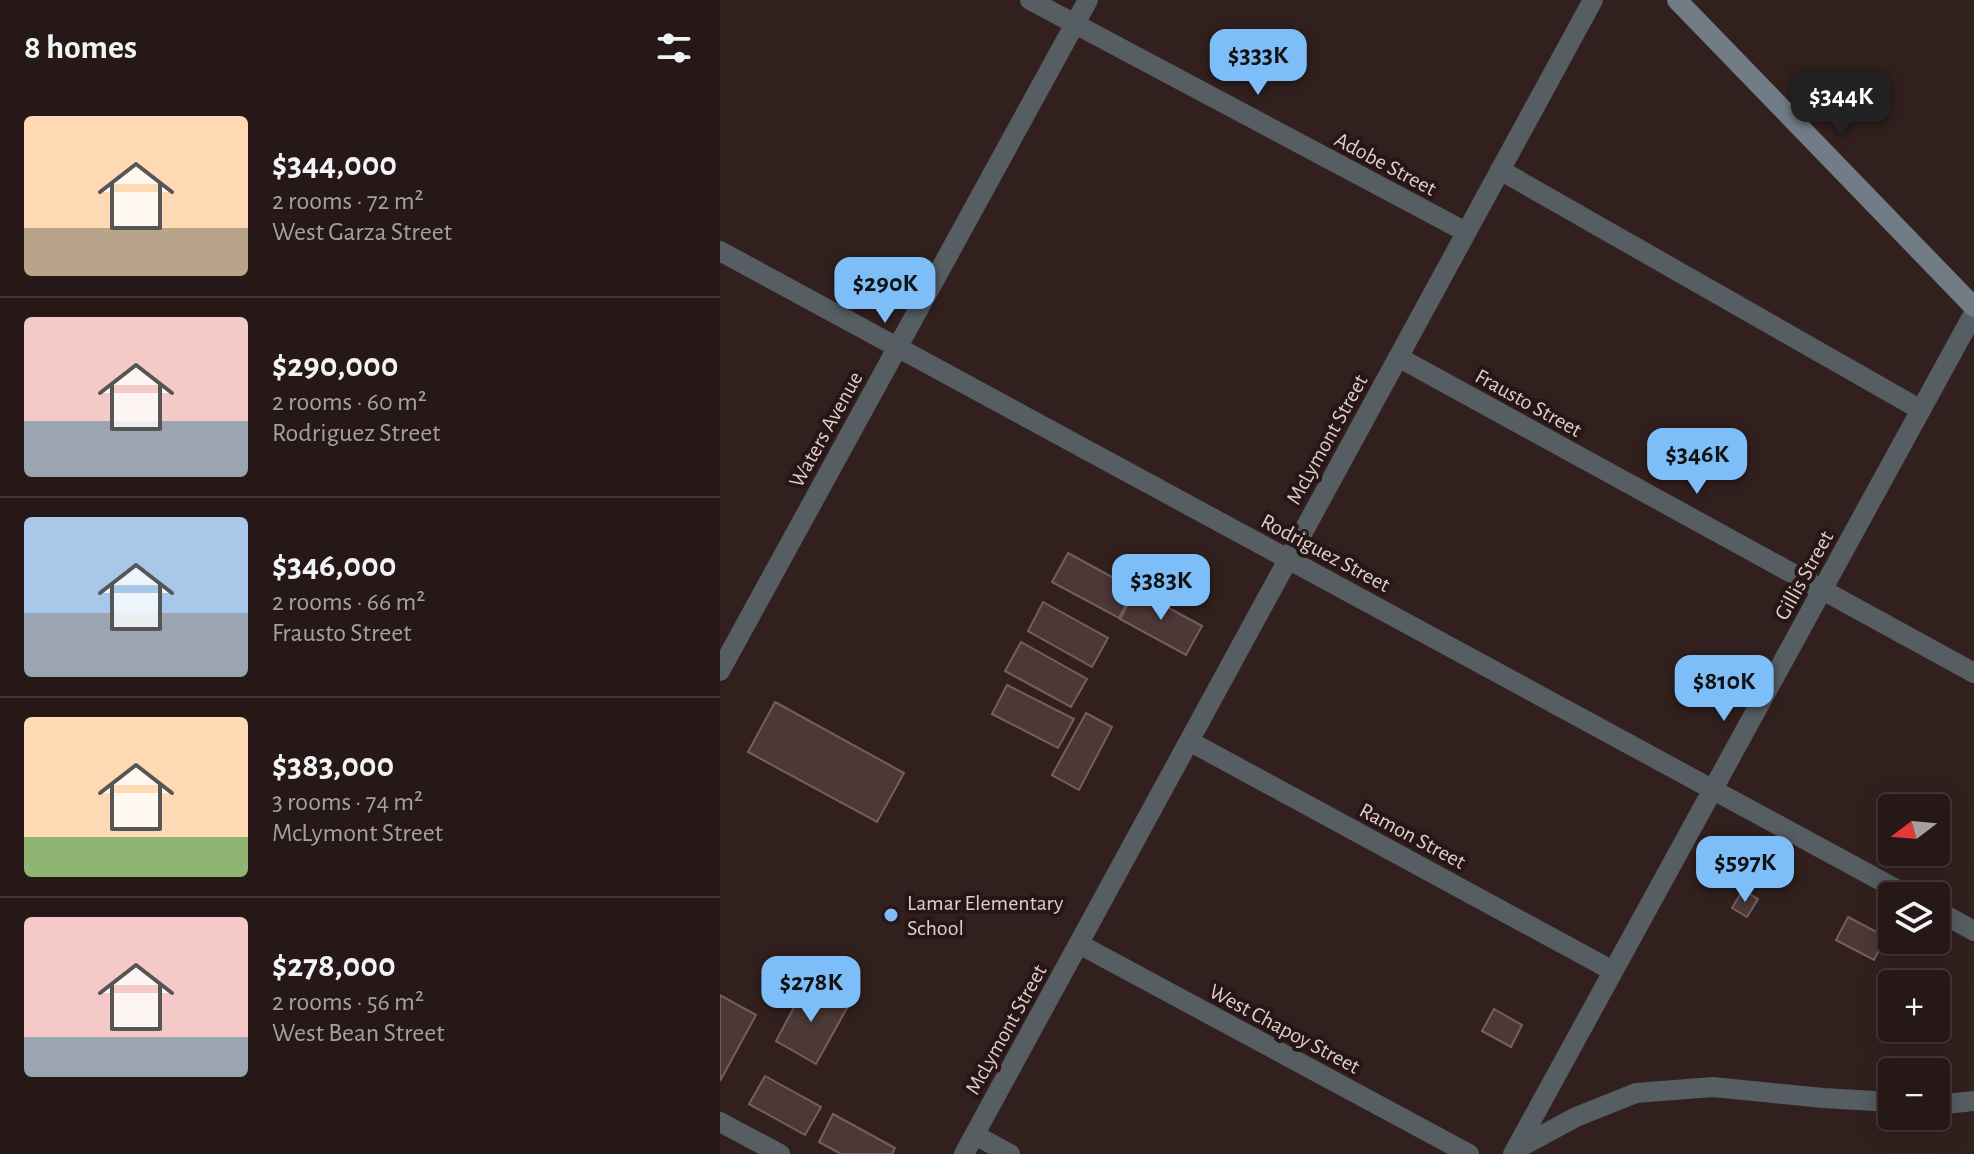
<!DOCTYPE html>
<html lang="en">
<head>
<meta charset="utf-8">
<style>
  :root { --surface:#261816; --page:#2e211f; --text:#f1f3f6; --muted:#a4a0a1; --line:#423735; --accent:#7dbef9 }
  body { margin:0; font-family:"Alegreya Sans",sans-serif; background:var(--page); color:var(--text); height:100vh; display:flex; flex-direction:column; font-size:30px; white-space:nowrap }
  * { box-sizing:border-box; margin:0 }
  p { font-size:26px; color:var(--muted) }
  .icon { flex:none; width:44px; height:44px; fill:none; stroke:currentColor; stroke-width:2; stroke-linecap:round; stroke-linejoin:round }
  .map { position:relative; flex:1; overflow:hidden }
  .sheet { display:flex; flex-direction:column; background:var(--surface); width:720px }
  .sheet>* { flex:none }
  .needle { width:52px; rotate:254deg }
  .controls { position:absolute; left:1158px; top:794px; display:grid; gap:16px }
  .controls a { display:grid; place-items:center; width:72px; height:72px; border-radius:8px; background:var(--surface); box-shadow:0 4px 20px #0003,0 0 0 2px var(--line); font-size:40px }
  .price { position:absolute; translate:-50% -68px; padding:0 18px; border-radius:16px; background:var(--accent); color:#111; font-size:26px; line-height:52px; filter:drop-shadow(0 2px 4px #0008) }
  .price::after { content:''; position:absolute; left:50%; top:48px; width:24px; height:18px; margin-left:-12px; background:inherit; clip-path:polygon(0 0,100% 0,50% 100%) }
  .price.current { background:#222; color:#fff }
  ul { padding:0; list-style:none }
  li { display:flex; align-items:center; gap:24px; height:200px; padding:0 24px }
  li+li { border-top:2px solid var(--line) }
  li span { display:grid; place-items:center; flex:none; width:224px; height:160px; border-radius:8px; color:#555 }
  li>.icon { margin-inline-start:auto }
  span .icon { width:96px; height:96px; fill:#fffc; stroke-width:1 }
  li b { font-size:34px }
  h2 { display:flex; justify-content:space-between; align-items:center; height:96px; padding:0 24px; font-size:34px }
  main { display:flex; flex:1; min-height:0 }
  .map>svg:first-child { display:block }
</style>
</head>
<body>
<main>
<section class="sheet">
<h2>8 homes<svg class="icon" aria-label="filters" viewBox="0 0 24 24"><path d="M4 7h16M4 17h16"/><circle cx="9" cy="7" r="2"/><circle cx="15" cy="17" r="2"/></svg></h2>
<ul>
<li><span style="background:linear-gradient(#ffd9b3 70%,#b9a48a 0)"><svg class="icon" aria-label="home" viewBox="0 0 24 24"><path d="M3 11l9-7 9 7M6 9v11h12V9"/></svg></span><div><b>$344,000</b><p>2 rooms · 72 m²</p><p>West Garza Street</p></div></li>
<li><span style="background:linear-gradient(#f6c9c9 65%,#9aa5b1 0)"><svg class="icon" aria-label="home" viewBox="0 0 24 24"><path d="M3 11l9-7 9 7M6 9v11h12V9"/></svg></span><div><b>$290,000</b><p>2 rooms · 60 m²</p><p>Rodriguez Street</p></div></li>
<li><span style="background:linear-gradient(#a9c7e8 60%,#9aa5b1 0)"><svg class="icon" aria-label="home" viewBox="0 0 24 24"><path d="M3 11l9-7 9 7M6 9v11h12V9"/></svg></span><div><b>$346,000</b><p>2 rooms · 66 m²</p><p>Frausto Street</p></div></li>
<li><span style="background:linear-gradient(#ffd9b3 75%,#8fb573 0)"><svg class="icon" aria-label="home" viewBox="0 0 24 24"><path d="M3 11l9-7 9 7M6 9v11h12V9"/></svg></span><div><b>$383,000</b><p>3 rooms · 74 m²</p><p>McLymont Street</p></div></li>
<li><span style="background:linear-gradient(#f6c9c9 75%,#9aa5b1 0)"><svg class="icon" aria-label="home" viewBox="0 0 24 24"><path d="M3 11l9-7 9 7M6 9v11h12V9"/></svg></span><div><b>$278,000</b><p>2 rooms · 56 m²</p><p>West Bean Street</p></div></li>
</ul>
</section>
<div class="map">
<svg width="1254" height="1154" viewBox="0 0 1254 1154">
  <rect width="100%" height="100%" fill="#32201e"/>
  <path fill="#4c3836" stroke="#755f5d" stroke-width="2" d="M348,553L414,589L399,618L332,582Z
    M416,590L482,626L466,655L400,619Z
    M323,602L388,638L372,667L308,631Z
    M301,642L367,679L351,707L285,671Z
    M287,685L354,719L338,748L272,714Z
    M55,702L184,773L157,822L28,752Z
    M366,713L392,727L359,790L332,775Z
    M1023,890L1038,899L1027,917L1012,908Z
    M1128,917L1166,937L1154,960L1116,940Z
    M86,985L127,1008L96,1064L56,1041Z
    M0,995L36,1015L0,1081Z
    M1216,1005L1228,1012L1214,1037L1201,1029L1216,1028Z
    M774,1009L802,1025L791,1047L762,1031Z
    M45,1076L101,1107L85,1135L29,1104Z
    M113,1114L175,1148L172,1154H121L99,1142Z"/>
  <g fill="none" stroke-linecap="round" stroke-linejoin="round">
    <path stroke="#565d63" stroke-width="20" d="M310,0L746,232
      M780,170L1201,410
      M0,251L1189,896
      M678,357L1254,673
      M0,671L368,0
      M469,741L893,971
      M1216,910L1254,931
      M359,944L749,1154
      M1216,1105L1254,1101
      M0,1122L60,1154
      M255,1135L290,1154
      M795,1150L856,1117L916,1093L993,1087L1103,1098L1172,1102
      M244,1154L873,0
      M793,1154L1254,313"/>
    <path stroke="#727c86" stroke-width="20" d="M957,0L1254,307"/>
  </g>
  <circle fill="#7dbef9" stroke="#271615" stroke-width="3" cx="171" cy="915" r="8"/>
  <g text-anchor="middle" stroke-width="8" stroke-linejoin="round" paint-order="stroke">
    <g font-size="22" fill="#dcd0ce" stroke="#271615">
      <text transform="translate(666 163) rotate(28)" y="8">Adobe Street</text>
      <text transform="translate(809 402) rotate(29)" y="8">Frausto Street</text>
      <text transform="translate(105 429) rotate(-61)" y="8">Waters Avenue</text>
      <text transform="translate(606 439) rotate(-61)" y="8">McLymont Street</text>
      <text transform="translate(606 552) rotate(28)" y="8">Rodriguez Street</text>
      <text transform="translate(1083 575) rotate(-61)" y="8">Gillis Street</text>
      <text transform="translate(693 835) rotate(28)" y="8">Ramon Street</text>
      <text transform="translate(565 1028) rotate(28)" y="8">West Chapoy Street</text>
      <text transform="translate(285 1029) rotate(-61)" y="8">McLymont Street</text>
    </g>
    <g font-size="22" fill="#dcd0ce" stroke="#271615" text-anchor="start">
      <text x="187" y="910">Lamar Elementary<tspan x="187" dy="25">School</tspan></text>
    </g>
  </g>
</svg>
<div class="controls">
<a><svg class="needle" viewBox="-14 -14 28 28"><path d="M0-13l5 13h-10z" fill="#e53935"/><path d="M0 13l5-13h-10z" fill="#a4a0a1"/></svg></a>
<a><svg class="icon" aria-label="layers" viewBox="0 0 24 24"><path d="M12 4l9 5-9 5-9-5zM3 14l9 5 9-5"/></svg></a>
<a>+</a>
<a>−</a>
</div>
<b class="price" style="left:538px;top:97px">$333K</b>
<b class="price current" style="left:1121px;top:138px">$344K</b>
<b class="price" style="left:165px;top:325px">$290K</b>
<b class="price" style="left:977px;top:496px">$346K</b>
<b class="price" style="left:441px;top:622px">$383K</b>
<b class="price" style="left:1004px;top:723px">$810K</b>
<b class="price" style="left:1025px;top:904px">$597K</b>
<b class="price" style="left:91px;top:1024px">$278K</b>
</div>
</main>
</body>
</html>
